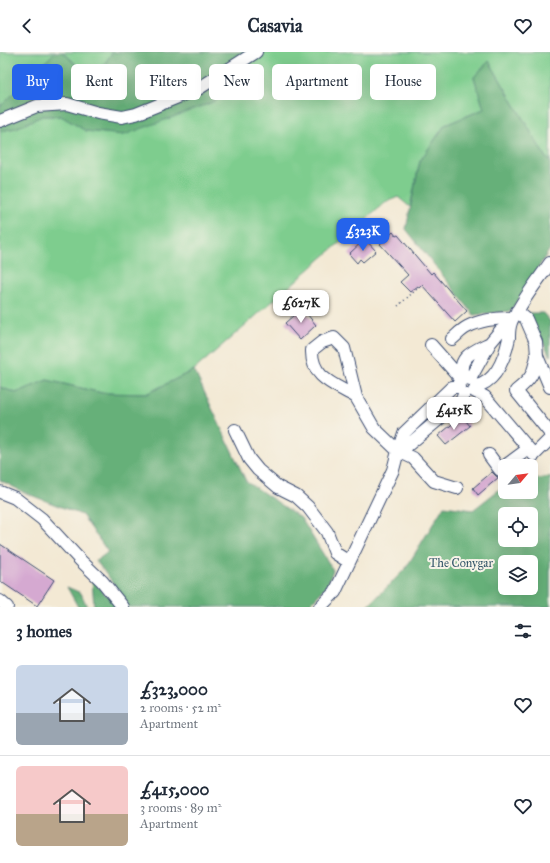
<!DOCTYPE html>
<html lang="en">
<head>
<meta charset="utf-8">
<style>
  :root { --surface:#fff; --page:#f6f6f7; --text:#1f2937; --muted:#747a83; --line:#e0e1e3; --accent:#2563eb }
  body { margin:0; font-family:"IM FELL Great Primer",serif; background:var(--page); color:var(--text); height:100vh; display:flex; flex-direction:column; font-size:15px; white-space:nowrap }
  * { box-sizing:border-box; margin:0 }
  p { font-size:13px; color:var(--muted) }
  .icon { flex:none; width:22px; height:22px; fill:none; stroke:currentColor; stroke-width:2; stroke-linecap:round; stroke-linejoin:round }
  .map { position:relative; height:555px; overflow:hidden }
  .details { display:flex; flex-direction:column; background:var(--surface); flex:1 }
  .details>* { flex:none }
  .hud { position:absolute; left:12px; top:12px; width:526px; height:36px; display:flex; gap:8px }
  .needle { width:26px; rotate:61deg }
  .tools { position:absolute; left:498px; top:407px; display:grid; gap:8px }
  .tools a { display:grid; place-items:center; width:40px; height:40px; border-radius:6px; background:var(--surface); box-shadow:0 4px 16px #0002; font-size:20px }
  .price { position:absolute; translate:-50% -34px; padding:0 9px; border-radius:8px; background:#fff; color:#222; font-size:13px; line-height:26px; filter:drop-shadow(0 1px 2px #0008) }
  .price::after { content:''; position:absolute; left:50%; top:24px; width:12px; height:9px; margin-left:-6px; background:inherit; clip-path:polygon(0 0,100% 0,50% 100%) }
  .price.on { background:var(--accent); color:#fff }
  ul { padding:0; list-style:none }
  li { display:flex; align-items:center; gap:12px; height:100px; padding:0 16px }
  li+li { border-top:1px solid var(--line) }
  li span { display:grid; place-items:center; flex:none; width:112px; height:80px; border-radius:6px; color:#555 }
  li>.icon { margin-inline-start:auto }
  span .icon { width:48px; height:48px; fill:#fffc; stroke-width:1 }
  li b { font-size:17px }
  h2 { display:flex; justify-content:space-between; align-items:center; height:48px; padding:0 16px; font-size:17px }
  .chip { padding:0 14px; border-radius:6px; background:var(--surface); box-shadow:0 4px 16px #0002; font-size:14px; line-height:36px }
  .chip.on { background:var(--accent); color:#fff }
  header { display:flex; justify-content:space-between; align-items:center; height:52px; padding:0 16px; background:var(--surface); font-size:18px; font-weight:800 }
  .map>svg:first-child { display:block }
</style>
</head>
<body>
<header><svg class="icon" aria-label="back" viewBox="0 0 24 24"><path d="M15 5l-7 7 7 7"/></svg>Casavia<svg class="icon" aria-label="heart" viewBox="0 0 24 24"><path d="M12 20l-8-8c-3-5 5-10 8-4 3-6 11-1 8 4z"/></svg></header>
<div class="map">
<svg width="550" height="555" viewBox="0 0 550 555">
  <rect width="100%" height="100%" fill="#f7f3e8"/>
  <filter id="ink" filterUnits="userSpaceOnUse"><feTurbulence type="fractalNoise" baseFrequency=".025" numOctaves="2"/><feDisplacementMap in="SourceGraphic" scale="8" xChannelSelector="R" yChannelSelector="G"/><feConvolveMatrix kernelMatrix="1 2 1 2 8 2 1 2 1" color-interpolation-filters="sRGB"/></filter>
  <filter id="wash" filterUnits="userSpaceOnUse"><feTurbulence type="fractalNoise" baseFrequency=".012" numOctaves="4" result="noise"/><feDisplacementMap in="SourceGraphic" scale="16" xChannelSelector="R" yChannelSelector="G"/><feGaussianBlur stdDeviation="0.9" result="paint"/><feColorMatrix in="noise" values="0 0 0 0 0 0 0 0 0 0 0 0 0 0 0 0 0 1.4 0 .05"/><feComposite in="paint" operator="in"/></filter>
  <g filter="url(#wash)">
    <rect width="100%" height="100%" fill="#f3e9d4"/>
    <path fill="#7ecd8e" stroke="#4c7e76" d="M0,0H55L3,53L0,54Z
      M63,0H113L93,28Z
      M262,0H550V109L546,106L489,9L474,25L484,57L445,73L420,109L410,155L398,145L385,151L194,318L146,342L102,341L47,328L16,341L0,335V79L16,76L42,64H61L86,79L124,83L238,18Z"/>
    <path fill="#66b079" stroke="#40706c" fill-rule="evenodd" d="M55,0H63L92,28L113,0H262L238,18L220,46L208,52L124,83L86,79L61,64H42L16,76L0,79V54L3,52Z
      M489,9L546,106L550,109V197L511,259L474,263L406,177L420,109L445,73L484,57L474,25Z
      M529,261H543L550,269V304Z
      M194,318L246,429L301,466L333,518L327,534L307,555H94L92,527L107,544L115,533L96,509L108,500L82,463L23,440L0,428V335L16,341L47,328L102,341L146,342Z
      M550,425V555H367L406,516L444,454L473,458L505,433V440H531V428ZM505,462H531V488H505ZM505,510H531V536H505Z
      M67,535L81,541L87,555H78Z"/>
    <g id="blocks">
      <path fill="#d5a9d1" d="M393,180L396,184L398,183L431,222L433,220L467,259L455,270L422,233L419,236L418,234L410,240L400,230L408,223L380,192Z
        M365,187L376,199L363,210L360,207L357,211L349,202Z
        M302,256L316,273L300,288L285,271Z
        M462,364L470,374L446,393L438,384Z
        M492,420L497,425H499L478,443L473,436Z
        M0,492L54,528L37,554L0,529Z"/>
    </g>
  </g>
  <g filter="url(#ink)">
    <use href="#blocks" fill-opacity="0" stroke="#3b4b70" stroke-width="1"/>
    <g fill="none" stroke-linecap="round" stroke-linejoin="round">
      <g stroke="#3b4b70" stroke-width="14">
        <path id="minor" d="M0,69L37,54L67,52L98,61L122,65L136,62L198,37L256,0
          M517,259L526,267L536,290L537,304L550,335
          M452,287C457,283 461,278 467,275C480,268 499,266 513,266
          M431,293L462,328
          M537,304C533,323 532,326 516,339L550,381
          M464,327C455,305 474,299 490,291
          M470,327L490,291L500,279L509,274
          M476,334C497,330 505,305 509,286C509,282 509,278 510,274C511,269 514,264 517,260C526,243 539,227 550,211
          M474,339L485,345L534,403L550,387
          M356,345C334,332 311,326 312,298L322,290L334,286L344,296L356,345L374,376L398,399L413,406L434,429L457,436
          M235,378L249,407L258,418L278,435L296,444L308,455L327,480L335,501L349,510
          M398,399L407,394L462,348L464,342
          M489,403L500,418L505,414
          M505,414L528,397
          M0,440L15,446L42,467L81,509L102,529L123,555
          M0,549L7,555
          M320,555L335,540L393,418L398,399L404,381L452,335H459"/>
      </g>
      <path stroke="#3b4b70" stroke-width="1.5" stroke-dasharray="1 3" stroke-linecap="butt" d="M398,254L418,236"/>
      <use href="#minor" stroke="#fff" stroke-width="12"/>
    </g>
  </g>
  <g text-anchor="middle" stroke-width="4" stroke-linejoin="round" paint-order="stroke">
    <g font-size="12" fill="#34566a" stroke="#f7f3e8">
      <text x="461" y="515">The Conygar</text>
    </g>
  </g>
</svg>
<div class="tools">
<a><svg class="needle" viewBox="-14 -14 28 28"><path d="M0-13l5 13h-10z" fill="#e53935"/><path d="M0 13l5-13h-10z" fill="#747a83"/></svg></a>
<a><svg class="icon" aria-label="locate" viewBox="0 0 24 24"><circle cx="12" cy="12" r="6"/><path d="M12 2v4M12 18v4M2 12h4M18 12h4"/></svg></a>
<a><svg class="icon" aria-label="layers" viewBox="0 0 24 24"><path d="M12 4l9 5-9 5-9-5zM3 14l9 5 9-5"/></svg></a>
</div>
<b class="price on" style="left:363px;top:200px">£323K</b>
<b class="price" style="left:301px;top:272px">£627K</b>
<b class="price" style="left:454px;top:379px">£415K</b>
<div class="hud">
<a class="chip on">Buy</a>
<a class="chip">Rent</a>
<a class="chip">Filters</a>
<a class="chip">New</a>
<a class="chip">Apartment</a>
<a class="chip">House</a>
</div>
</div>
<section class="details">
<h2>3 homes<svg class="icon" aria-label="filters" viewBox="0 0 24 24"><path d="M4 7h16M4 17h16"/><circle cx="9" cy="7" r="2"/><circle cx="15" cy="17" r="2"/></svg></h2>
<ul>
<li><span style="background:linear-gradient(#c9d6e8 60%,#9aa5b1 0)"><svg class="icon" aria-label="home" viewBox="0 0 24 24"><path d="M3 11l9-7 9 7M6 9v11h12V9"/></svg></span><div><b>£323,000</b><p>2 rooms · 52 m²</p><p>Apartment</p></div><svg class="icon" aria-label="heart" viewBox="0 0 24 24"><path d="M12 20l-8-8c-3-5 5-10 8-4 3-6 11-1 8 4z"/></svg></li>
<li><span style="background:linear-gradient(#f6c9c9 60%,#b9a48a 0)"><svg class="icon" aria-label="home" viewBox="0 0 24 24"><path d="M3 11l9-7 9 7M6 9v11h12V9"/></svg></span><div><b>£415,000</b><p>3 rooms · 89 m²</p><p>Apartment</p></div><svg class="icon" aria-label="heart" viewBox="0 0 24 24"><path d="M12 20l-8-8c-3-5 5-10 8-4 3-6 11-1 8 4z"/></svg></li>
</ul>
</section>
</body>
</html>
